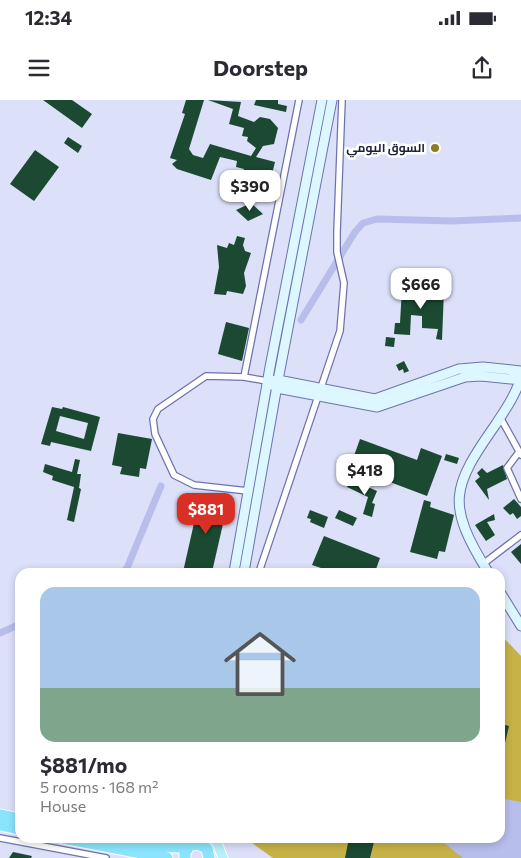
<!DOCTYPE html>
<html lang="en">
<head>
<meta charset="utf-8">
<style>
  :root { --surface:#fff; --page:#f7f7f7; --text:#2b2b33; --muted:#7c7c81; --line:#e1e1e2; --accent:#d93025 }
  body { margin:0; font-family:Commissioner,Cairo,sans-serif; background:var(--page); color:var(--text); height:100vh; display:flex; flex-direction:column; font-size:19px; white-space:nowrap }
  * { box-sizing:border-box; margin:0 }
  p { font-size:16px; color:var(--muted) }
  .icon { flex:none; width:28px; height:28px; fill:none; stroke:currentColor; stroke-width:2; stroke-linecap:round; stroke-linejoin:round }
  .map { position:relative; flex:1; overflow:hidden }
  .sheet { position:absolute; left:15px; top:468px; width:490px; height:275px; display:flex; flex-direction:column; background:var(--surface); border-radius:15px; box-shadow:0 2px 8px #0003 }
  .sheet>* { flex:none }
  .price { position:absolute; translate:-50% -42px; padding:0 11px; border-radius:10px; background:#fff; color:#222; font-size:16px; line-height:32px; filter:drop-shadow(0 1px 2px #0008) }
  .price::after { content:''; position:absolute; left:50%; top:30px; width:15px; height:11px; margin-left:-8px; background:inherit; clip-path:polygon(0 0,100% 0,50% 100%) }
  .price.on { background:var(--accent); color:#fff }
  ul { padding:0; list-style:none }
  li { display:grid; align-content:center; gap:10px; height:265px; padding:0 25px }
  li+li { border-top:1px solid var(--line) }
  li span { display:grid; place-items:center; height:155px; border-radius:15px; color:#555 }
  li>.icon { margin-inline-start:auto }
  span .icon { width:90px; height:90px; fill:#fffc; stroke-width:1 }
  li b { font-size:21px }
  .status { display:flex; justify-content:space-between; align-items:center; height:35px; padding:0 25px; background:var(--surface); direction:ltr }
  .status svg { height:14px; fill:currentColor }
  header { display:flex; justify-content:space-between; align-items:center; height:65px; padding:0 25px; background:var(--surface); font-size:22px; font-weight:700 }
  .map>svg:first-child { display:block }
</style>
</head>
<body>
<div class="status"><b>12:34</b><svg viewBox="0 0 49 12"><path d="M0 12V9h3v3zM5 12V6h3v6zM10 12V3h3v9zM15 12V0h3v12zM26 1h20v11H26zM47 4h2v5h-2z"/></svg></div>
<header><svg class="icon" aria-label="menu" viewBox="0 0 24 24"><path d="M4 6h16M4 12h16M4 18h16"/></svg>Doorstep<svg class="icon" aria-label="share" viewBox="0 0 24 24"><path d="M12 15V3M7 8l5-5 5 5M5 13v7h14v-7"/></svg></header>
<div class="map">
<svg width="521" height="758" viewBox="0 0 521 758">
  <rect width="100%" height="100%" fill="#dce0f9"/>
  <path fill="#c6b246" d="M501,535L521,556V758H273L245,738H500Z"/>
  <path fill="#b8beec" d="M500,698L521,702V758H463L444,743L423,742L416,738H500Z"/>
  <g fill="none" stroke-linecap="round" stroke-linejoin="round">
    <path stroke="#b8beec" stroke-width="7" d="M301,220L355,132L363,123L377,119L452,121L521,118
      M123,472L127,468L161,386
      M0,533L20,524"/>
  </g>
  <path fill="#1b4931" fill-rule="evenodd" d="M43,0H72L92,14L82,28Z
    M186,0H204L189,49L193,55L203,58L210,44L251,56L256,48L247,41L248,37L242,36L244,28L229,24L233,9L208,0L241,2L238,16L254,22L260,17L270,19L278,28L274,44L263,46L256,57L275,62L272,74L268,73L266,81L242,75L244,69L236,67L237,61L220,57L211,80L177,69L172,64L177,60L170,58L185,14L182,13Z
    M256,0H278V4L287,6L286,12L254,5Z
    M68,37L82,46L78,53L64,43Z
    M35,50L59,67L34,101L10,84Z
    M251,103L263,114L248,121L236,110Z
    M237,136L245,138L243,145L245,151L251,153L244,173L246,186L243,194L227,191L226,195L214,194L219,167L217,145L227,148L229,143L234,145Z
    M402,188L444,190L442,240L436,239L438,229L422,228V216L411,215L410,235L394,234L395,223H400Z
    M226,222L249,228L242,261L218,254Z
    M386,237L395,238L394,247L385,246Z
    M404,261L409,271L404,273L403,269L399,271L396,265Z
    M52,307L62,309L63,307L100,317L91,351L51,342L50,346L41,344ZM60,316L88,323L84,339L56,331Z
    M118,333L152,339L146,369L140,368L139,377L120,374L122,367L112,365Z
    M360,339L417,360L421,348L442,356L427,396L350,367Z
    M446,354L459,358L457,364L444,360Z
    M75,359L80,360L77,374H81L79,388L81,389L74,422L67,420L74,387L52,380L53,376L43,372L45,364L72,372Z
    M503,365L507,379L487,389L489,400L475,381L480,377L477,373L482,368L487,373Z
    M350,379L377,391L372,403L375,404L372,417L363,414L368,397L347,387Z
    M218,394L232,396L231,402H228L212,472H183L199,401L216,405Z
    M514,399L521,407V416L517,419L513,413L510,415L503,408Z
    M424,400L431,402L430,407L454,415L445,452L439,451L437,459L410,452Z
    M310,410L328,417L324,428L310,422L311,419L307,418Z
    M339,410L357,418L353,426L335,418Z
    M494,414L495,420L487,422L495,435L486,441L475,425Z
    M324,436L380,458L375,472H333L312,465Z
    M521,444V464L511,452Z
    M501,624L509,626L505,643H500Z
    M349,738H375L370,758H345Z
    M13,752L32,756L31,758H9Z"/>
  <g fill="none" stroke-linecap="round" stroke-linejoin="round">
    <g stroke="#6d74ab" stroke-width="8">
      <path id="street" d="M244,277L299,0
        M500,317L521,355
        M519,352L507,368L521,399
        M248,391L194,385L174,375L155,334L153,319L158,309L206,276L244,277L267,281
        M483,464L521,435
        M259,472L340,231L344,183L337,152V132L342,0
        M0,738L106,758"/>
    </g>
    <g stroke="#6d74ab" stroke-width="11">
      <path id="secondary" d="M521,271L483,267L459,269L375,299L278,280L267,281L277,288L377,307L465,277L481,276L521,280
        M234,472L270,267L322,0
        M244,472L278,280L332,0
        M488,472C446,404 451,388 496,324C505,310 517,293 521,276
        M500,492L521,526
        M208,752L210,738"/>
    </g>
    <g stroke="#fff" stroke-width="11">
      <path id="primary" d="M215,738L223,758"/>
    </g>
    <g stroke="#fff" stroke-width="13">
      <path id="highway" d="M0,715L20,719
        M0,725L20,729
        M63,738L167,758
        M119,738C139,742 160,748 181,747C191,746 198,741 207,749L209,758
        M185,758V753L189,746"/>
    </g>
    <use href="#street" stroke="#fff" stroke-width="5.5"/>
    <use href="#secondary" stroke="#dcf7ff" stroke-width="9"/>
    <use href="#primary" stroke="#b9effe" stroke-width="9"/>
    <use href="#highway" stroke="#8ae4fe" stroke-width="11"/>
  </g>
  <circle fill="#8d7c22" stroke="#fff" stroke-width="2" cx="435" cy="48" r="5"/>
  <g text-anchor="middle" stroke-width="5" stroke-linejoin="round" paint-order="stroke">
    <g font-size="12" font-weight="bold" fill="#1c1f35" stroke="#fff" text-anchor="end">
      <text x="425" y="52">السوق اليومي</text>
    </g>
  </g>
</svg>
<b class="price" style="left:250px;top:112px">$390</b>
<b class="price" style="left:421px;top:210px">$666</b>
<b class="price" style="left:365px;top:396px">$418</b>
<b class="price on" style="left:206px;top:435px">$881</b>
<section class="sheet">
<ul>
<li><span style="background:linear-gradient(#a9c7e8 65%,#7fa58c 0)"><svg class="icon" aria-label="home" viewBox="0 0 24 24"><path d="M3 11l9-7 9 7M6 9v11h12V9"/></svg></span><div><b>$881/mo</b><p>5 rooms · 168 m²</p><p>House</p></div></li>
</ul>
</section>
</div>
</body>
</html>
